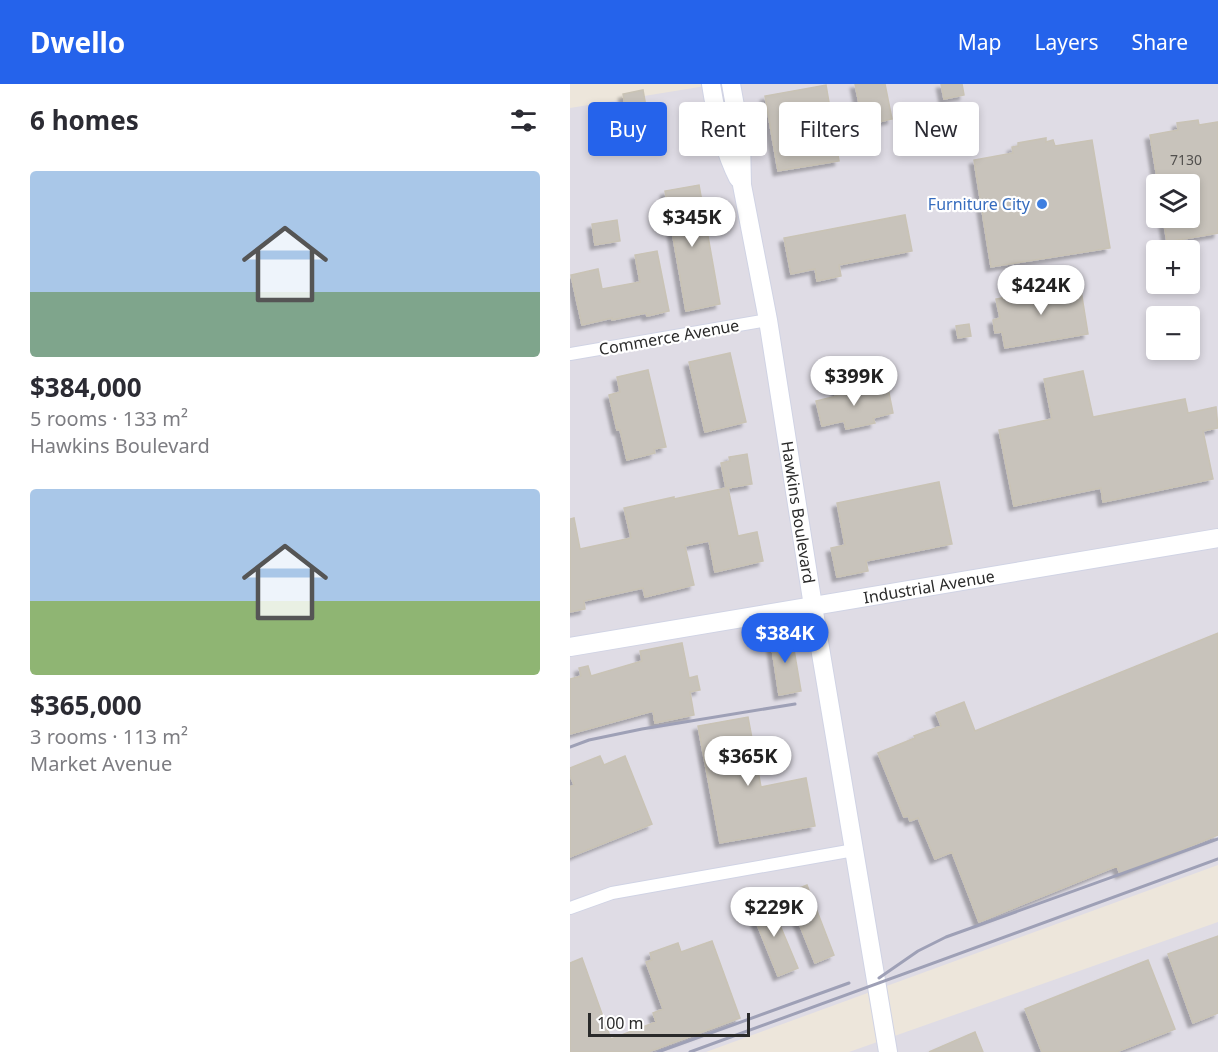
<!DOCTYPE html>
<html lang="en">
<head>
<meta charset="utf-8">
<style>
  :root { --surface:#fff; --page:#f7f7f7; --text:#2b2b33; --muted:#7c7c81; --accent:#2563eb }
  body { margin:0; font-family:"Noto Sans",sans-serif; background:var(--page); color:var(--text); height:100vh; display:flex; flex-direction:column; font-size:22px; white-space:nowrap }
  * { box-sizing:border-box; margin:0 }
  p { font-size:20px; color:var(--muted) }
  .icon { flex:none; width:33px; height:33px; fill:none; stroke:currentColor; stroke-width:2; stroke-linecap:round; stroke-linejoin:round }
  .map { position:relative; flex:1; overflow:hidden }
  .panel { display:flex; flex-direction:column; background:var(--surface); width:570px }
  .panel>* { flex:none }
  .banner { position:absolute; left:18px; top:18px; width:540px; height:54px; display:flex; gap:12px }
  .tools { position:absolute; left:576px; top:90px; display:grid; gap:12px }
  .tools a { display:grid; place-items:center; width:54px; height:54px; border-radius:6px; background:var(--surface); box-shadow:0 3px 9px #0003; font-size:30px }
  .scale { position:absolute; left:18px; bottom:15px; width:162px; box-sizing:border-box; padding-left:6px; border:3px solid #2a2a2a; border-top:0; font-size:16px; line-height:21px; white-space:nowrap; color:#2a2a2a; -webkit-text-stroke:4px #fff; paint-order:stroke }
  .price { position:absolute; translate:-50% -51px; padding:0 14px; border-radius:21px; background:#fff; color:#222; font-size:20px; line-height:39px; filter:drop-shadow(0 2px 3px #0008) }
  .price::after { content:''; position:absolute; left:50%; top:36px; width:18px; height:14px; margin-left:-9px; background:inherit; clip-path:polygon(0 0,100% 0,50% 100%) }
  .price.selected { background:var(--accent); color:#fff }
  ul { padding:0; list-style:none }
  li { display:grid; align-content:center; gap:12px; height:318px; padding:0 30px }
  li span { display:grid; place-items:center; height:186px; border-radius:6px; color:#555 }
  li>.icon { margin-inline-start:auto }
  span .icon { width:108px; height:108px; fill:#fffc; stroke-width:1 }
  li b { font-size:26px }
  h2 { display:flex; justify-content:space-between; align-items:center; height:72px; padding:0 30px; font-size:26px }
  .tag { padding:0 21px; border-radius:6px; background:var(--surface); box-shadow:0 3px 9px #0003; font-size:21px; line-height:54px }
  .tag.selected { background:var(--accent); color:#fff }
  header { display:flex; align-items:center; gap:36px; box-sizing:border-box; height:84px; padding:0 30px; background:var(--accent); color:#fff }
  header strong { font-size:28px }
  nav { display:flex; gap:33px; margin-inline-start:auto; font-size:21px }
  main { display:flex; flex:1; min-height:0 }
  .map>svg:first-child { display:block }
</style>
</head>
<body>
<header>
<strong>Dwello</strong>
<nav><a>Map</a><a>Layers</a><a>Share</a></nav>
</header>
<main>
<section class="panel">
<h2>6 homes<svg class="icon" aria-label="filters" viewBox="0 0 24 24"><path d="M4 7h16M4 17h16"/><circle cx="9" cy="7" r="2"/><circle cx="15" cy="17" r="2"/></svg></h2>
<ul>
<li><span style="background:linear-gradient(#a9c7e8 65%,#7fa58c 0)"><svg class="icon" aria-label="home" viewBox="0 0 24 24"><path d="M3 11l9-7 9 7M6 9v11h12V9"/></svg></span><div><b>$384,000</b><p>5 rooms · 133 m²</p><p>Hawkins Boulevard</p></div></li>
<li><span style="background:linear-gradient(#a9c7e8 60%,#8fb573 0)"><svg class="icon" aria-label="home" viewBox="0 0 24 24"><path d="M3 11l9-7 9 7M6 9v11h12V9"/></svg></span><div><b>$365,000</b><p>3 rooms · 113 m²</p><p>Market Avenue</p></div></li>
</ul>
</section>
<div class="map">
<svg width="648" height="968" viewBox="0 0 648 968">
  <defs>
    <filter id="shadow"><feDropShadow dx="-4.5" dy="4.5" stdDeviation="1.5" flood-color="#0004"/></filter>
  </defs>
  <rect width="100%" height="100%" fill="#ede6db"/>
  <path fill="#dfdce5" fill-rule="evenodd" d="M148,0H648V781L136,968H0V24ZM586,100H620V134H586ZM586,166H620V200H586ZM586,232H620V266H586Z
    M648,838V968H279Z"/>
  <path fill="#c8c3bb" stroke="#c9c3b5" stroke-width="1.5" filter="url(#shadow)" d="M285,0H315L322,35L300,40L299,36L293,38Z
    M371,0H392L394,11L374,15Z
    M256,1L269,77L208,87L195,12Z
    M73,6L82,56L62,60L53,10Z
    M628,36L629,41L648,38V149L597,158L593,134H620V100H588L580,51L608,46L607,39Z
    M476,54V58L483,56L485,62L522,56L540,164L421,183L404,76L443,69L442,63L448,62V59Z
    M129,101L150,220L116,227L95,107Z
    M335,131L342,167L269,181L271,192L247,197L245,185L221,190L214,154Z
    M47,136L50,157L25,161L22,140Z
    M87,167L99,227L77,232L76,229L42,236V234L12,241L1,191L28,185L32,205L70,198L65,171Z
    M510,200L518,250L435,264L432,248L425,249L423,236L430,234L426,215Z
    M399,240L401,252L388,254L386,242Z
    M160,269L176,338L135,348L119,278Z
    M78,286L96,363L84,365L85,369L57,376L50,346H47L39,311L50,308L47,293Z
    M513,287L523,333L615,315L618,329L646,323L648,344L633,347L643,395L533,418L531,404L444,422L429,346L482,335L474,295Z
    M289,299L291,310L318,304L323,329L303,334L305,339L276,345L274,337L252,342L246,317L267,312L266,304Z
    M177,370L182,400L158,404L168,452L187,448L193,477L145,488L139,457L115,462L124,501L75,513L73,504L14,517L15,525L0,528V435L4,434L10,465L61,454L54,424L104,413V415L156,404L151,379L160,377L159,373Z
    M369,398L382,460L296,477L298,487L267,493L261,464L275,461L267,419Z
    M221,548L231,607L209,611L200,551Z
    M648,549V751L550,790L547,782L409,838L382,768L365,775L348,734L340,737L338,732L334,733L308,669L345,654L344,652L371,642L366,629L394,618L405,647Z
    M112,559L119,594L127,592L130,606L120,608L124,631L85,639L83,627L0,650V595L11,592L9,584L18,582L21,592L72,577L70,567Z
    M178,633L191,703L236,694L245,742L150,759L128,642Z
    M30,672L34,681L55,672L82,740L0,773V703L4,701L0,691V684Z
    M237,801L264,871L245,879L217,809Z
    M199,815L228,884L208,892L180,823Z
    M648,852V929L623,939L598,870Z
    M142,857L170,934L78,968H0V879L12,874L41,955L86,938L83,929L93,925L76,878L82,876L80,869L108,859L111,868Z
    M578,876L605,945L546,968H472L455,925Z
    M405,948L413,968H359Z"/>
  <g fill="none" stroke-linecap="round" stroke-linejoin="round">
    <g stroke="#d0d3e4" stroke-width="14">
      <path id="street" d="M0,270L198,236
        M0,824L42,809L284,766"/>
    </g>
    <g stroke="#d0d3e4" stroke-width="20">
      <g id="secondary">
        <path d="M141,0C146,32 153,64 168,94"/>
        <path id="s1" d="M161,0L171,55L172,101L198,236L243,522L318,968"/>
        <path id="s2" d="M0,563L648,454"/>
      </g>
    </g>
    <use href="#street" stroke="#fff" stroke-width="12"/>
    <use href="#secondary" stroke="#fff" stroke-width="18"/>
    <path stroke="#9ea0b6" stroke-width="3" d="M0,663L19,656L72,645L225,620
      M309,894L348,867L376,853L648,755
      M88,968L279,899
      M120,968L648,775"/>
  </g>
  <circle fill="#3f7fe0" stroke="#fff" stroke-width="2" cx="472" cy="120" r="6"/>
  <g text-anchor="middle" stroke-width="4.5" stroke-linejoin="round" paint-order="stroke">
    <g font-size="14" fill="#52504e">
      <text x="616" y="81">7130</text>
    </g>
    <g font-size="16" fill="#366cbe" stroke="#fff" text-anchor="end">
      <text x="460" y="126">Furniture City</text>
    </g>
    <g font-size="16" fill="#2a2a2a" stroke="#fff">
      <text transform="translate(99 253) rotate(-10)" y="6">Commerce Avenue</text>
      <text dy="6" stroke="none"><textPath href="#s1" startOffset="434">Hawkins Boulevard</textPath></text>
      <text dy="6" stroke="none"><textPath href="#s2" startOffset="364">Industrial Avenue</textPath></text>
    </g>
  </g>
</svg>
<div class="tools">
<a><svg class="icon" aria-label="layers" viewBox="0 0 24 24"><path d="M12 4l9 5-9 5-9-5zM3 14l9 5 9-5"/></svg></a>
<a>+</a>
<a>−</a>
</div>
<div class="scale">100 m</div>
<b class="price" style="left:122px;top:164px">$345K</b>
<b class="price" style="left:471px;top:232px">$424K</b>
<b class="price" style="left:284px;top:323px">$399K</b>
<b class="price selected" style="left:215px;top:580px">$384K</b>
<b class="price" style="left:178px;top:703px">$365K</b>
<b class="price" style="left:204px;top:854px">$229K</b>
<div class="banner">
<a class="tag selected">Buy</a>
<a class="tag">Rent</a>
<a class="tag">Filters</a>
<a class="tag">New</a>
</div>
</div>
</main>
</body>
</html>
